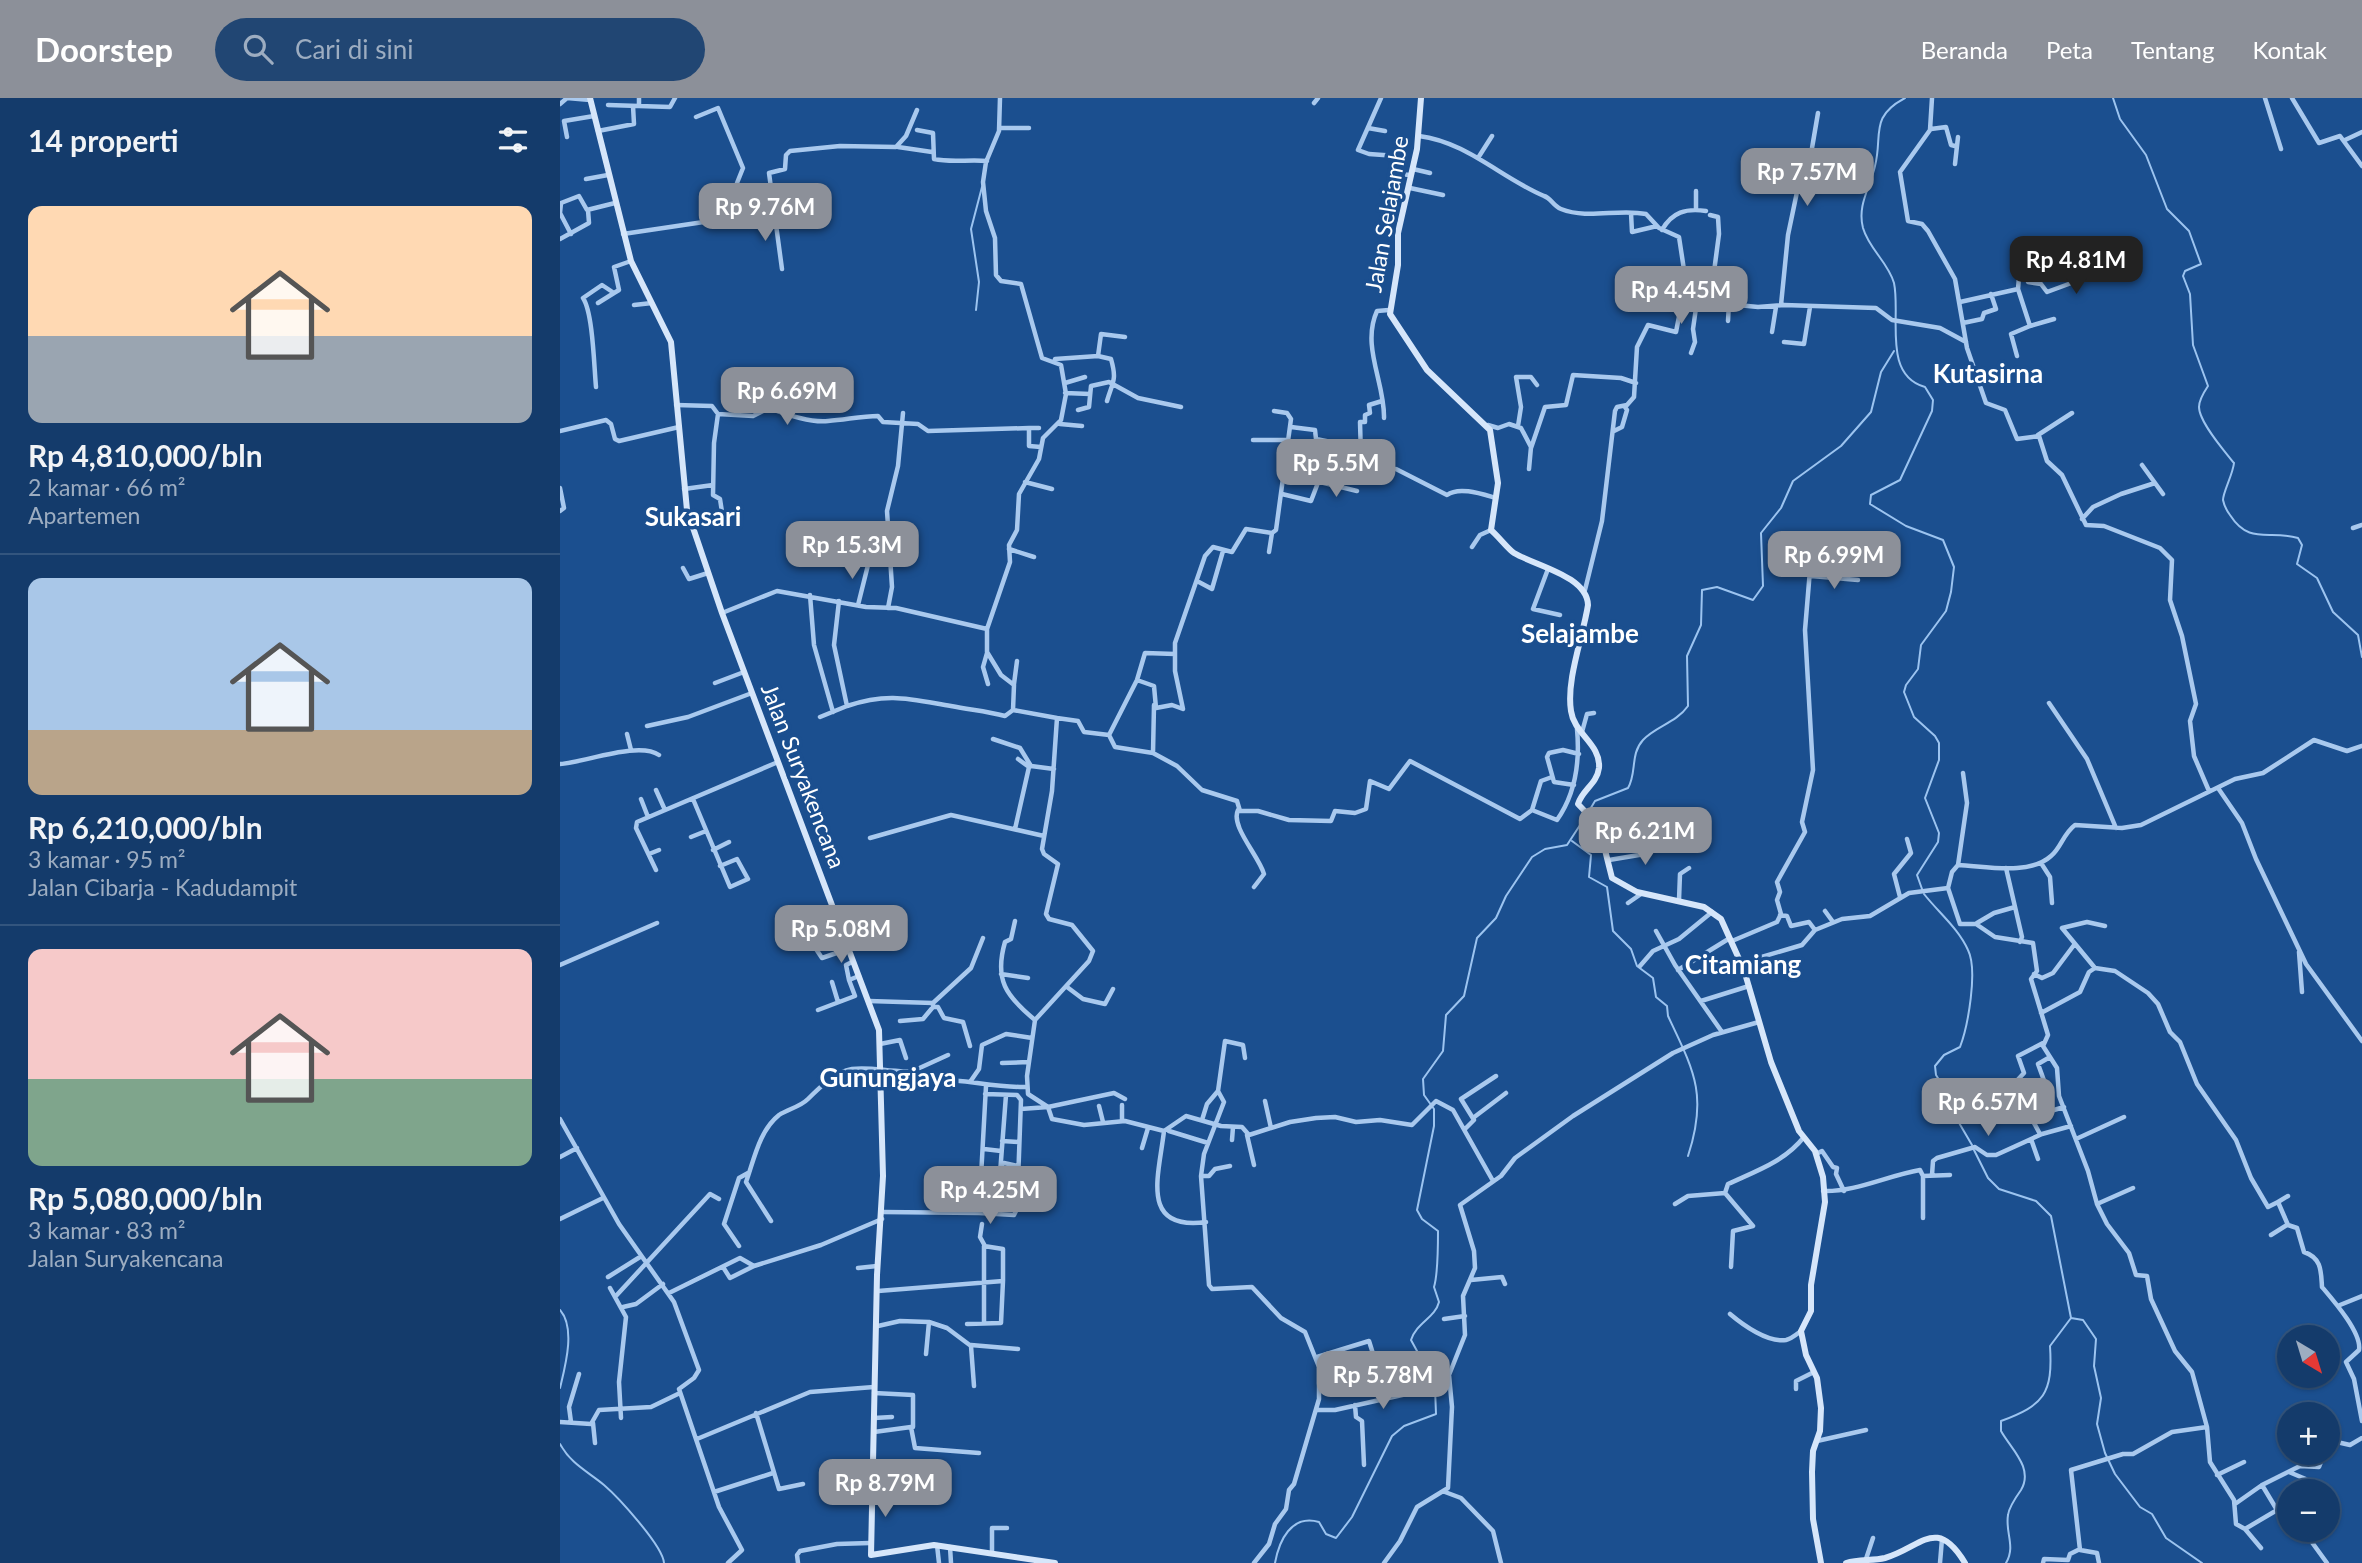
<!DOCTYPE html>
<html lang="id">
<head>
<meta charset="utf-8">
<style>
  :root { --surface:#143b6b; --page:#214673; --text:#f1f3f6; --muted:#9dadc1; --line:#33557e; --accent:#8c9099 }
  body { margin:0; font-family:Lato,sans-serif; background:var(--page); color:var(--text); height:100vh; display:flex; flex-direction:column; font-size:26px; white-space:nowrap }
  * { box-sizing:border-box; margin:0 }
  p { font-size:23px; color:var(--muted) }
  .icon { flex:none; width:38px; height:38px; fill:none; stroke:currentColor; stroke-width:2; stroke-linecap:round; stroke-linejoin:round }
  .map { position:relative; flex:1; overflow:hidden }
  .side { display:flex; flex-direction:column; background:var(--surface); width:560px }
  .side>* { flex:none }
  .needle { width:46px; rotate:142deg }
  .fabs { position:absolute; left:1717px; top:1227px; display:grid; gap:14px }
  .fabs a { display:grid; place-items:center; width:63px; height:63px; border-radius:50%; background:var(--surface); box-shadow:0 2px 5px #0004,0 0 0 2px var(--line); font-size:35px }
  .price { position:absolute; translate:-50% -60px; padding:0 16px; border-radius:14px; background:var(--accent); color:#fff; font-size:23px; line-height:46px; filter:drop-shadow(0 2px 4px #0008) }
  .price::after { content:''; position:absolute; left:50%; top:42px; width:21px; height:16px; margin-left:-10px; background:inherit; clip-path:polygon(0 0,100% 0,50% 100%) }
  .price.current { background:#222; color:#fff }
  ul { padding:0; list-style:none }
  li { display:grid; align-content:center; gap:14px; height:371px; padding:0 28px }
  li+li { border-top:2px solid var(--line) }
  li span { display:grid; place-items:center; height:217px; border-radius:14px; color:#555 }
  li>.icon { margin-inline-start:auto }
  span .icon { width:126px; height:126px; fill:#fffc; stroke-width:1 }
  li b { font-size:30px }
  h2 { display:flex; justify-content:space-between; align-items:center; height:84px; padding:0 28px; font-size:30px }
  header { display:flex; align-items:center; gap:42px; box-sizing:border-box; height:98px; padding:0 35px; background:var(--accent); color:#fff }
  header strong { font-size:33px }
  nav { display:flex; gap:38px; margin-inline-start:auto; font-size:24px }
  .search { width:490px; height:63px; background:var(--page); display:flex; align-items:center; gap:18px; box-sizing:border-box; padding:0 24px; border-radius:38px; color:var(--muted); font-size:26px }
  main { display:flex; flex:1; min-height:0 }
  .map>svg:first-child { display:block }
</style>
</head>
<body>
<header>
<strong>Doorstep</strong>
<div class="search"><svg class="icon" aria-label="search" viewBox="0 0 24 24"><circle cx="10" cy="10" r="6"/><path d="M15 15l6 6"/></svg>Cari di sini</div>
<nav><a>Beranda</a><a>Peta</a><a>Tentang</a><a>Kontak</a></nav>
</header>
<main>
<section class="side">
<h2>14 properti<svg class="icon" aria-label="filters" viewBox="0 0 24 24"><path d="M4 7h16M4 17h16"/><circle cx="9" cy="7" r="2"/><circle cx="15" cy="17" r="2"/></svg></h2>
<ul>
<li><span style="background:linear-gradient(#ffd9b3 60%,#9aa5b1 0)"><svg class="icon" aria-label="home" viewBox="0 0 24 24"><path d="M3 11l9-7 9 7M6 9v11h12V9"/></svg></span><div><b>Rp 4,810,000/bln</b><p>2 kamar · 66 m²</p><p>Apartemen</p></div></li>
<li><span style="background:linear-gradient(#a9c7e8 70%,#b9a48a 0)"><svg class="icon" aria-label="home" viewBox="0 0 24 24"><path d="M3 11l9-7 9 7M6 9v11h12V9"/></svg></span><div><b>Rp 6,210,000/bln</b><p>3 kamar · 95 m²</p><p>Jalan Cibarja - Kadudampit</p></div></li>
<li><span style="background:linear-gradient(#f6c9c9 60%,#7fa58c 0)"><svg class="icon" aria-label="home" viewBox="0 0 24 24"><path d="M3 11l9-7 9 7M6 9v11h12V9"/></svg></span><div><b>Rp 5,080,000/bln</b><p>3 kamar · 83 m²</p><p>Jalan Suryakencana</p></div></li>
</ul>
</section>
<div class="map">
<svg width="1802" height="1465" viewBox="0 0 1802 1465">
  <rect width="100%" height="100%" fill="#1b4f8f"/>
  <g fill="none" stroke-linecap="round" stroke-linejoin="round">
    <path stroke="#9cc4f0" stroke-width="2" d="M1345,0C1309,19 1323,37 1315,68C1310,90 1297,107 1303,130C1309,151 1328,164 1334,185C1341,218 1322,277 1365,289L1373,302L1372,313L1340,382L1311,397L1310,406L1346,428L1383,442L1394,469L1391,494L1386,513L1361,547L1358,571L1346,587L1344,594L1354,619L1375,638L1379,645V662L1365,700L1379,735L1378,744L1357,777L1362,791
      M1553,0L1560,21L1586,57L1607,111L1629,133L1641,166L1625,173L1623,178L1630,196L1633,247L1648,288C1644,294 1639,302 1639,309C1639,324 1665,354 1674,365C1673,376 1663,394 1663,402C1664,407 1667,413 1670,417C1690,448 1709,431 1738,440L1742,447L1737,466L1757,480L1773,514L1798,537L1802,559
      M416,212L419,184L411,131L422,89
      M1029,713L1035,703L1068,690C1077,675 1070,656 1083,642C1096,628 1116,625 1128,608L1127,558L1141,527L1142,492L1157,489L1193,502L1203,488L1201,435L1221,410L1233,383L1281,348L1311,314L1321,274L1334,253
      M1012,743L1031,757L1029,779L1047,789L1053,833L1071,851L1077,868L1093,880L1096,899L1107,908L1108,918C1134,973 1148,997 1128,1058
      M1364,796C1379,815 1398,830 1408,852C1418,872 1408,928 1400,949L1384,957L1375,968L1376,977L1391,1001L1395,1018L1412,1047
      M1414,1052L1428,1080L1439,1091L1476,1103L1491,1118L1511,1220L1490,1248C1493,1296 1484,1307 1441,1323V1333C1451,1351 1474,1370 1461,1392C1456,1399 1449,1409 1448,1417C1445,1435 1456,1448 1446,1465
      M0,1212C16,1230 5,1269 0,1290
      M1511,1220L1523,1222L1536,1241L1534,1268L1541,1300L1537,1326L1545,1355L1555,1376L1580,1409L1592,1416L1606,1440L1642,1465
      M874,1284L851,1242C857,1224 875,1220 879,1204L874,1189C878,1176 878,1149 878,1133L862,1121L857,1112L874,1028V1011L864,997L863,981L883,953L886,917L904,898L917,840L936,820L946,798L972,759L985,751L1007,747L1026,718
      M0,1346C11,1366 27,1373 44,1387C58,1399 103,1448 104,1465
      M715,1465C719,1443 731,1416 759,1424L766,1436L776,1440L792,1419L832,1338L844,1328L876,1316L875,1290"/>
    <path stroke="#a9c9ee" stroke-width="4.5" d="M821,0L798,52L809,56L837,58L836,76L851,77
      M1372,0L1370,32L1340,74L1348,123L1362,126L1368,133L1395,181L1407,250L1426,305L1445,312L1457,341L1479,338L1487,363L1502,377L1526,427L1544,428L1600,450L1612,462L1610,502L1622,538L1636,606L1630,623L1634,658L1649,693
      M1705,0L1721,51
      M1732,0L1759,45L1780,38L1802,68
      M754,5L758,0
      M0,6L7,0L30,2
      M48,7L79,8V0
      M79,8L110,9L115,0
      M439,30H469
      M808,30L825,33
      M1371,31L1386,29L1391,47L1395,48
      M357,32L373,35L374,61C392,65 409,61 427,63
      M38,33L74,26L73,8
      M859,38C907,44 941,80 984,98C991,100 993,108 1001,111C1029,122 1058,110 1086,116L1099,130L1119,139L1128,198L1137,203L1198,209L1224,207L1316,210L1332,222L1380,230L1406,244
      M7,39L4,23L34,18
      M1785,42L1802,34
      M338,49L372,54
      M918,60L932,38
      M1395,66L1398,39
      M853,71L870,75
      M26,81L48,77
      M850,90L883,97
      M194,103L203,134
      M1136,111V93
      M0,115L1,105L19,98L27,112L55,105
      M0,115L11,136
      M1071,115L1072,134L1097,128
      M1150,117L1158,119L1159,136L1150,204
      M184,118L213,115
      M1102,132C1112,114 1126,110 1146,113
      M63,136L184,118L177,85L183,70L158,10L136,19
      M0,141L29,125L28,112
      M222,171L209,75L225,71L226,57L230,53L280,48L336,49L346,38L357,12
      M1458,191L1459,179L1467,178L1468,184L1481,186L1487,194L1560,167
      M1400,204L1458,191L1470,228L1451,236L1457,258
      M38,205L54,195
      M74,207L92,205
      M1221,207L1228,137L1237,94L1245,91L1258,15
      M1168,223L1169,204
      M1403,225L1422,221L1424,215L1436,211L1431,196
      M1470,228L1494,221
      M1212,234L1216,209
      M1224,244L1244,246L1250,209
      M1131,255L1135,244L1133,231L1137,203
      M538,258L551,261C557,282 553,283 547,303
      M495,264V261L538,258L541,236L565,239
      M505,285L525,279
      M36,289C34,268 33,215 23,200L42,187L54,195L59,192L54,169L71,163
      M505,295L530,296
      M116,307L152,308L158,316L193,318L209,310C226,316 250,325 268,323C285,322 301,318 318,318L323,324L358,326L368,333L469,330V348L481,349
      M518,312L529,309L531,288L549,284L578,300L621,309
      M158,316L154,345L153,397L160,401L164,427
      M824,320C825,285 801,248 817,213L829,212
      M500,326L522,328
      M928,327L938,330L949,326L961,330L971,349L969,371
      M958,328L961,309L956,279H971L977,287
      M469,330H479
      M0,333L46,322L51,326L55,341L59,343L119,329
      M1054,333L1062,329L1067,312L1065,309
      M1478,337L1512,315
      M693,342H727
      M971,350L985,309L1006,307L1013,277L1061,280L1076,285
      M767,362L801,359L800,324H805V317L810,315L809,307L822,303
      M726,363L775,373L792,371
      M1582,367L1603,396
      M836,371L887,397C899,388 922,396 936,400
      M465,384L492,391
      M760,384L797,393
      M0,390L4,410L0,413
      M124,391L153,387
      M722,396L751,403L772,348L771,344L756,341L755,332L731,329
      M1522,421L1533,409L1561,396L1595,385
      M1793,430L1802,427
      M912,449L920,437L931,432
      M449,451L474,459
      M709,454L712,435
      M123,470L129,481L148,475
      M988,471L973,511L1000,517
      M1251,478L1298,482
      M637,483L652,491L663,453
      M1025,492L1042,423L1055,313L1057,309L1067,307L1074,299L1077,249L1088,227L1116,234L1123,198L1128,195
      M250,497L254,547L273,614
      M298,507L309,463
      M328,510L332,489L327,413L338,368L343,315
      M162,515L217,493L306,509L336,510L427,531V554L441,577L454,587L453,612L497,620L492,693L482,751L484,756L498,766L486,816L489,821L512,827L533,853L529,863L475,922L467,978L468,996L488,1009L492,1021L524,1027L565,1023L604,1033L626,1018L661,1028L682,1029L689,1037L730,1024L756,1020L775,1019L796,1024L820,1022L852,1027L876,1003L893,1012L933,1083
      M427,531L450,464L449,447L457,432L459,396L479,361L483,340L501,322L506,296L501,267L482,260L461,186L441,183L436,177L435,140L426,113L423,84L426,64L439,33L440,0
      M427,555L423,569L428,586
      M615,556L585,555L577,582L549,637L555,649L593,655L617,668L642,692L677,703L680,713H698L729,722L771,723L775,713L795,715L806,711L810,683L829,691L850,663L960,721L972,712L997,722C1016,695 1020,663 1017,631
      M577,582L594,588L596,610L612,607L623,611L615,573V545L645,458L653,449L672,454L686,431L712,435L716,432L731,321L727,315L714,313
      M155,585L184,574
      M454,586L457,563
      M1489,605L1527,661L1556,730
      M287,608C328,594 350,601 391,608C411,612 426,613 445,618L453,612
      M260,619L287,608L274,547L279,503
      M497,620L518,623L524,634L549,637
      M87,628L128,619L192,595
      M1022,634L1027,616L1034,615
      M67,636L71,652
      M433,641L460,650L471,668L494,671
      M593,655L594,607
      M0,666C26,664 79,643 99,657
      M1014,687L994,684L987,659L989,655L1003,652L1019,656
      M1658,690L1682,725L1696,761L1746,866L1802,943
      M96,692L105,712
      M81,701L88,719
      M133,701L170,789L188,781L177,761L160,768
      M678,712C670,728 699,758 704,776L694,789
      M972,712L981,683L992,679
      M1054,728L1068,734L1075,724
      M455,731L469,669L458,661
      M131,739L146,733
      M310,740L391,717L484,738
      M153,752L169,744
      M89,756L99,752
      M1049,762L1085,756L1101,742
      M1481,765L1490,779L1492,805
      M1398,767L1407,705L1403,675
      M1446,770L1462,839L1460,844
      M96,772L76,730L77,724L218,664
      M1388,790L1400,826H1416L1435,839L1473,845L1477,873L1471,881L1488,937L1483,948L1497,970L1499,998L1528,1073L1537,1106L1547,1126L1569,1155L1576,1177L1587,1178L1591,1201L1615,1253L1632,1274L1647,1329L1650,1364L1674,1402L1676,1426L1685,1431L1729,1405
      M1340,799L1334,776L1351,755L1347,741
      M1119,802L1120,776L1129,770
      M1068,805L1081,796
      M1265,813L1273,824
      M1220,817L1227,818L1231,828L1249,824L1255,832
      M455,823L451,841L445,844C434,882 446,898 475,922
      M1417,825L1434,815L1455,809
      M1096,833L1115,867L1162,934
      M1172,843L1217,824L1221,816L1217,802L1220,794L1217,784L1245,734L1242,724L1253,672L1245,532L1253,436
      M248,849L254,848L262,860L317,841
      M1739,854L1742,894
      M1181,865L1242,847L1255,832L1282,821L1310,818L1349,795L1388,790L1392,774L1398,767C1425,768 1469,778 1491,758C1501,750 1503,736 1515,727L1562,730L1581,727L1675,681L1703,675L1754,642L1787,653L1802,648
      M0,867L97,825
      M1080,868L1093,853L1119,841L1152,814
      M1535,870L1502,830L1527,824L1545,828
      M1118,872L1170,840
      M441,876L468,880
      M1474,876L1482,880L1493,875L1514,847
      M289,882L286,867L292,864
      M272,884L278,904
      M507,889L523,901L545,906L553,891
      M309,903L373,905L411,870L423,840
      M1141,903L1189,888
      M373,905V909H378L384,920L403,924L410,948
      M258,912L295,898L289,882L299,878
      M1481,915L1520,894L1529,874L1535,870L1555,873L1588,895L1598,906L1610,934L1620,944L1637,986L1676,1042L1691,1080L1708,1109L1718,1104L1728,1127L1737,1130L1744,1154C1762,1160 1761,1174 1762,1189C1773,1202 1802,1235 1799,1252L1786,1264L1794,1281L1802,1323
      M340,923L363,921L373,909
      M320,946L340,942L346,960
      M442,965L469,964
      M353,973L388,957
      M410,984L419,971L422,947L446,936L472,940
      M1486,988L1478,966L1490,959
      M658,993L664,1004L644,1056L641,1078L649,1187L652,1191L692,1189L721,1220L745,1234L759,1269V1301L734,1386L729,1392L726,1411L715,1426L709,1446L694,1465
      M425,996L457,997L461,1002L457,1111L454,1117L419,1115L426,988
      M1434,997L1451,989L1464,975L1458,958L1483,945
      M705,1003L711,1030
      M539,1008L543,1024
      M461,1011L488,1009L554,995L565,1001
      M1457,1017L1467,1012L1480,1036
      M1399,1019L1417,1012L1427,1000L1434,997L1437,1011L1445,1017
      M1471,1019L1504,1009
      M913,1020L946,995
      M0,1021L59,1126L114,1204L139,1272L134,1280L119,1291L159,1409L182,1452L168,1465
      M642,1022L647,1006L658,993L665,943L683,947L685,960
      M562,1023V1007
      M905,1031L914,1022L901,1001L936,978
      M604,1033C599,1077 579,1133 646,1124
      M609,1033L648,1045
      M687,1037L694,1067
      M1471,1041L1478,1061
      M1516,1041L1564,1019
      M672,1042L673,1029
      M442,1043L459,1044
      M582,1050L588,1030
      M424,1051L441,1053
      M1256,1056L1262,1053L1273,1069L1277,1070L1276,1076L1284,1093
      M0,1059L17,1050
      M440,1069L444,1065L458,1068
      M382,1072L422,1073
      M1372,1077L1373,1063L1377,1060L1415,1049L1427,1057H1436L1482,1036L1511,1028
      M641,1078H649L655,1071L670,1068
      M1363,1078V1120
      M1263,1093C1296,1094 1326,1078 1360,1072L1363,1078L1390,1077
      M1165,1095L1193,1128L1173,1133L1171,1169
      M401,1104H420
      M1718,1104L1728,1098
      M1115,1106L1128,1098L1165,1095L1168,1086C1196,1073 1224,1064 1244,1039
      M1537,1106L1573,1090
      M323,1114L419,1115
      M437,1115L446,997
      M0,1121L43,1100
      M211,1123L186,1084C194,1062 199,1033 219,1017C228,1011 240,1009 248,1001C259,990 275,974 292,971C311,968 332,975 352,973L363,982C398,979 432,990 467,989
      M422,1126L420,1139L425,1148
      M1711,1137L1727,1127
      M179,1148L164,1126L179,1080L188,1075
      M163,1169L170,1180L194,1168
      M298,1170L317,1168
      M48,1179L80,1159
      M911,1182L942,1179L945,1186
      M50,1190L66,1219L59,1284L61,1320
      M318,1193L443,1183L441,1225L407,1226
      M109,1195L180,1160L194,1168L261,1147L322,1121
      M55,1199L150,1096L159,1101
      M1780,1207L1802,1198
      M63,1209L76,1206L103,1186
      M1170,1216C1183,1227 1208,1245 1226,1242C1231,1241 1237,1236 1241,1233
      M884,1221L905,1218
      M369,1224L387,1230L411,1248L414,1288
      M424,1224V1148L443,1151V1183
      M318,1228L340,1223L369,1224L366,1256
      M411,1247L458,1251
      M757,1259L809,1243L815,1262L829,1258L857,1292
      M1236,1291V1283L1254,1274
      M314,1295L353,1297V1329
      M795,1307L796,1319L802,1323L804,1367
      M757,1312H775L851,1295L872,1287L889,1286
      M196,1315L219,1391L243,1386
      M314,1320L332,1319
      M0,1324L31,1326L39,1312L91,1309L120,1295
      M11,1324L9,1309L19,1276
      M33,1325L35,1345
      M314,1334L351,1329L355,1350L419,1355
      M137,1341L250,1294L314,1289
      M1768,1342L1790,1347L1802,1340
      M1257,1343L1306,1332
      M1729,1374L1767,1390L1772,1395L1768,1402
      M1657,1377L1684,1364
      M281,1379L307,1380L314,1375
      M314,1384H342
      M1702,1387L1717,1412
      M154,1394L213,1375
      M885,1394L901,1400L933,1433L941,1465
      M1675,1406L1702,1387L1740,1368L1759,1369L1765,1354
      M1685,1431L1701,1450
      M1743,1432L1767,1465
      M377,1447L379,1465
      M390,1449L391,1465
      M432,1455V1430H447
      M1306,1461L1313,1440
      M238,1465L237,1457L240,1453L277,1446L310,1445
      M824,1465L840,1443L857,1409L888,1390L892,1309L889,1277L905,1237L903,1198L915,1170L914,1153L900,1107L941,1078L955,1060L1013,1018L1113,955L1153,937L1199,924
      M1380,1465L1382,1441
      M1483,1465L1484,1461L1508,1462L1510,1456L1520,1451
      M1539,1465L1537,1455L1520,1452L1511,1372L1563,1356H1573L1612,1334L1647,1329"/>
    <path stroke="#d6e6fa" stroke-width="6" d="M30,0L71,163L111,244L127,412L162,515L319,932L323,1078L317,1177L311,1457L374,1447L495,1465
      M861,0L857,51L838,135V167L830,216L867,272L930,332L938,385L931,432C938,438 949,452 954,455C976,468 1027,478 1028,507C1023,539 1006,582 1011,613C1014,636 1041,646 1039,670C1037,686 1022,692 1018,706L1039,728L1052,780L1077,794L1144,809L1161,821L1184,872L1211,964L1239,1033L1255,1053L1263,1079L1265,1104L1251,1187V1213L1241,1233L1246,1257L1257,1280L1261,1310L1260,1333L1253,1353L1252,1374L1253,1421L1261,1465
      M1286,1465C1299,1461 1312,1463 1325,1460C1361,1450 1376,1417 1405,1465"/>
  </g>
  <g text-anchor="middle" stroke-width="7" stroke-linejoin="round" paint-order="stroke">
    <g font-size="23" fill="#fff" stroke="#1b4f8f">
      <text transform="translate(827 116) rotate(-80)" y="8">Jalan Selajambe</text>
      <text transform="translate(243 678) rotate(69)" y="8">Jalan Suryakencana</text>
    </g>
    <g font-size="26" font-weight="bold" fill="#fff" stroke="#1b4f8f">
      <text x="1428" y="285">Kutasirna</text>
      <text x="133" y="428">Sukasari</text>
      <text x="1020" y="545">Selajambe</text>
      <text x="1183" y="876">Citamiang</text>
      <text x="328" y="989">Gunungjaya</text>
    </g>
  </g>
</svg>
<div class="fabs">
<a><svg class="needle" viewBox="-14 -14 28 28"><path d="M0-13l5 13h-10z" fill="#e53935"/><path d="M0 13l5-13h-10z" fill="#9dadc1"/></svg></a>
<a>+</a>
<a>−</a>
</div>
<b class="price" style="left:1247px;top:110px">Rp 7.57M</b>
<b class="price" style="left:205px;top:145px">Rp 9.76M</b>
<b class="price current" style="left:1516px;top:198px">Rp 4.81M</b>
<b class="price" style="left:1121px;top:228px">Rp 4.45M</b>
<b class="price" style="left:227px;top:329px">Rp 6.69M</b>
<b class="price" style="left:776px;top:401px">Rp 5.5M</b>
<b class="price" style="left:292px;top:483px">Rp 15.3M</b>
<b class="price" style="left:1274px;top:493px">Rp 6.99M</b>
<b class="price" style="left:1085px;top:769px">Rp 6.21M</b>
<b class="price" style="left:281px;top:867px">Rp 5.08M</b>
<b class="price" style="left:1428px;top:1040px">Rp 6.57M</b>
<b class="price" style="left:430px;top:1128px">Rp 4.25M</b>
<b class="price" style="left:823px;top:1313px">Rp 5.78M</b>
<b class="price" style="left:325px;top:1421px">Rp 8.79M</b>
</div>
</main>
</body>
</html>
